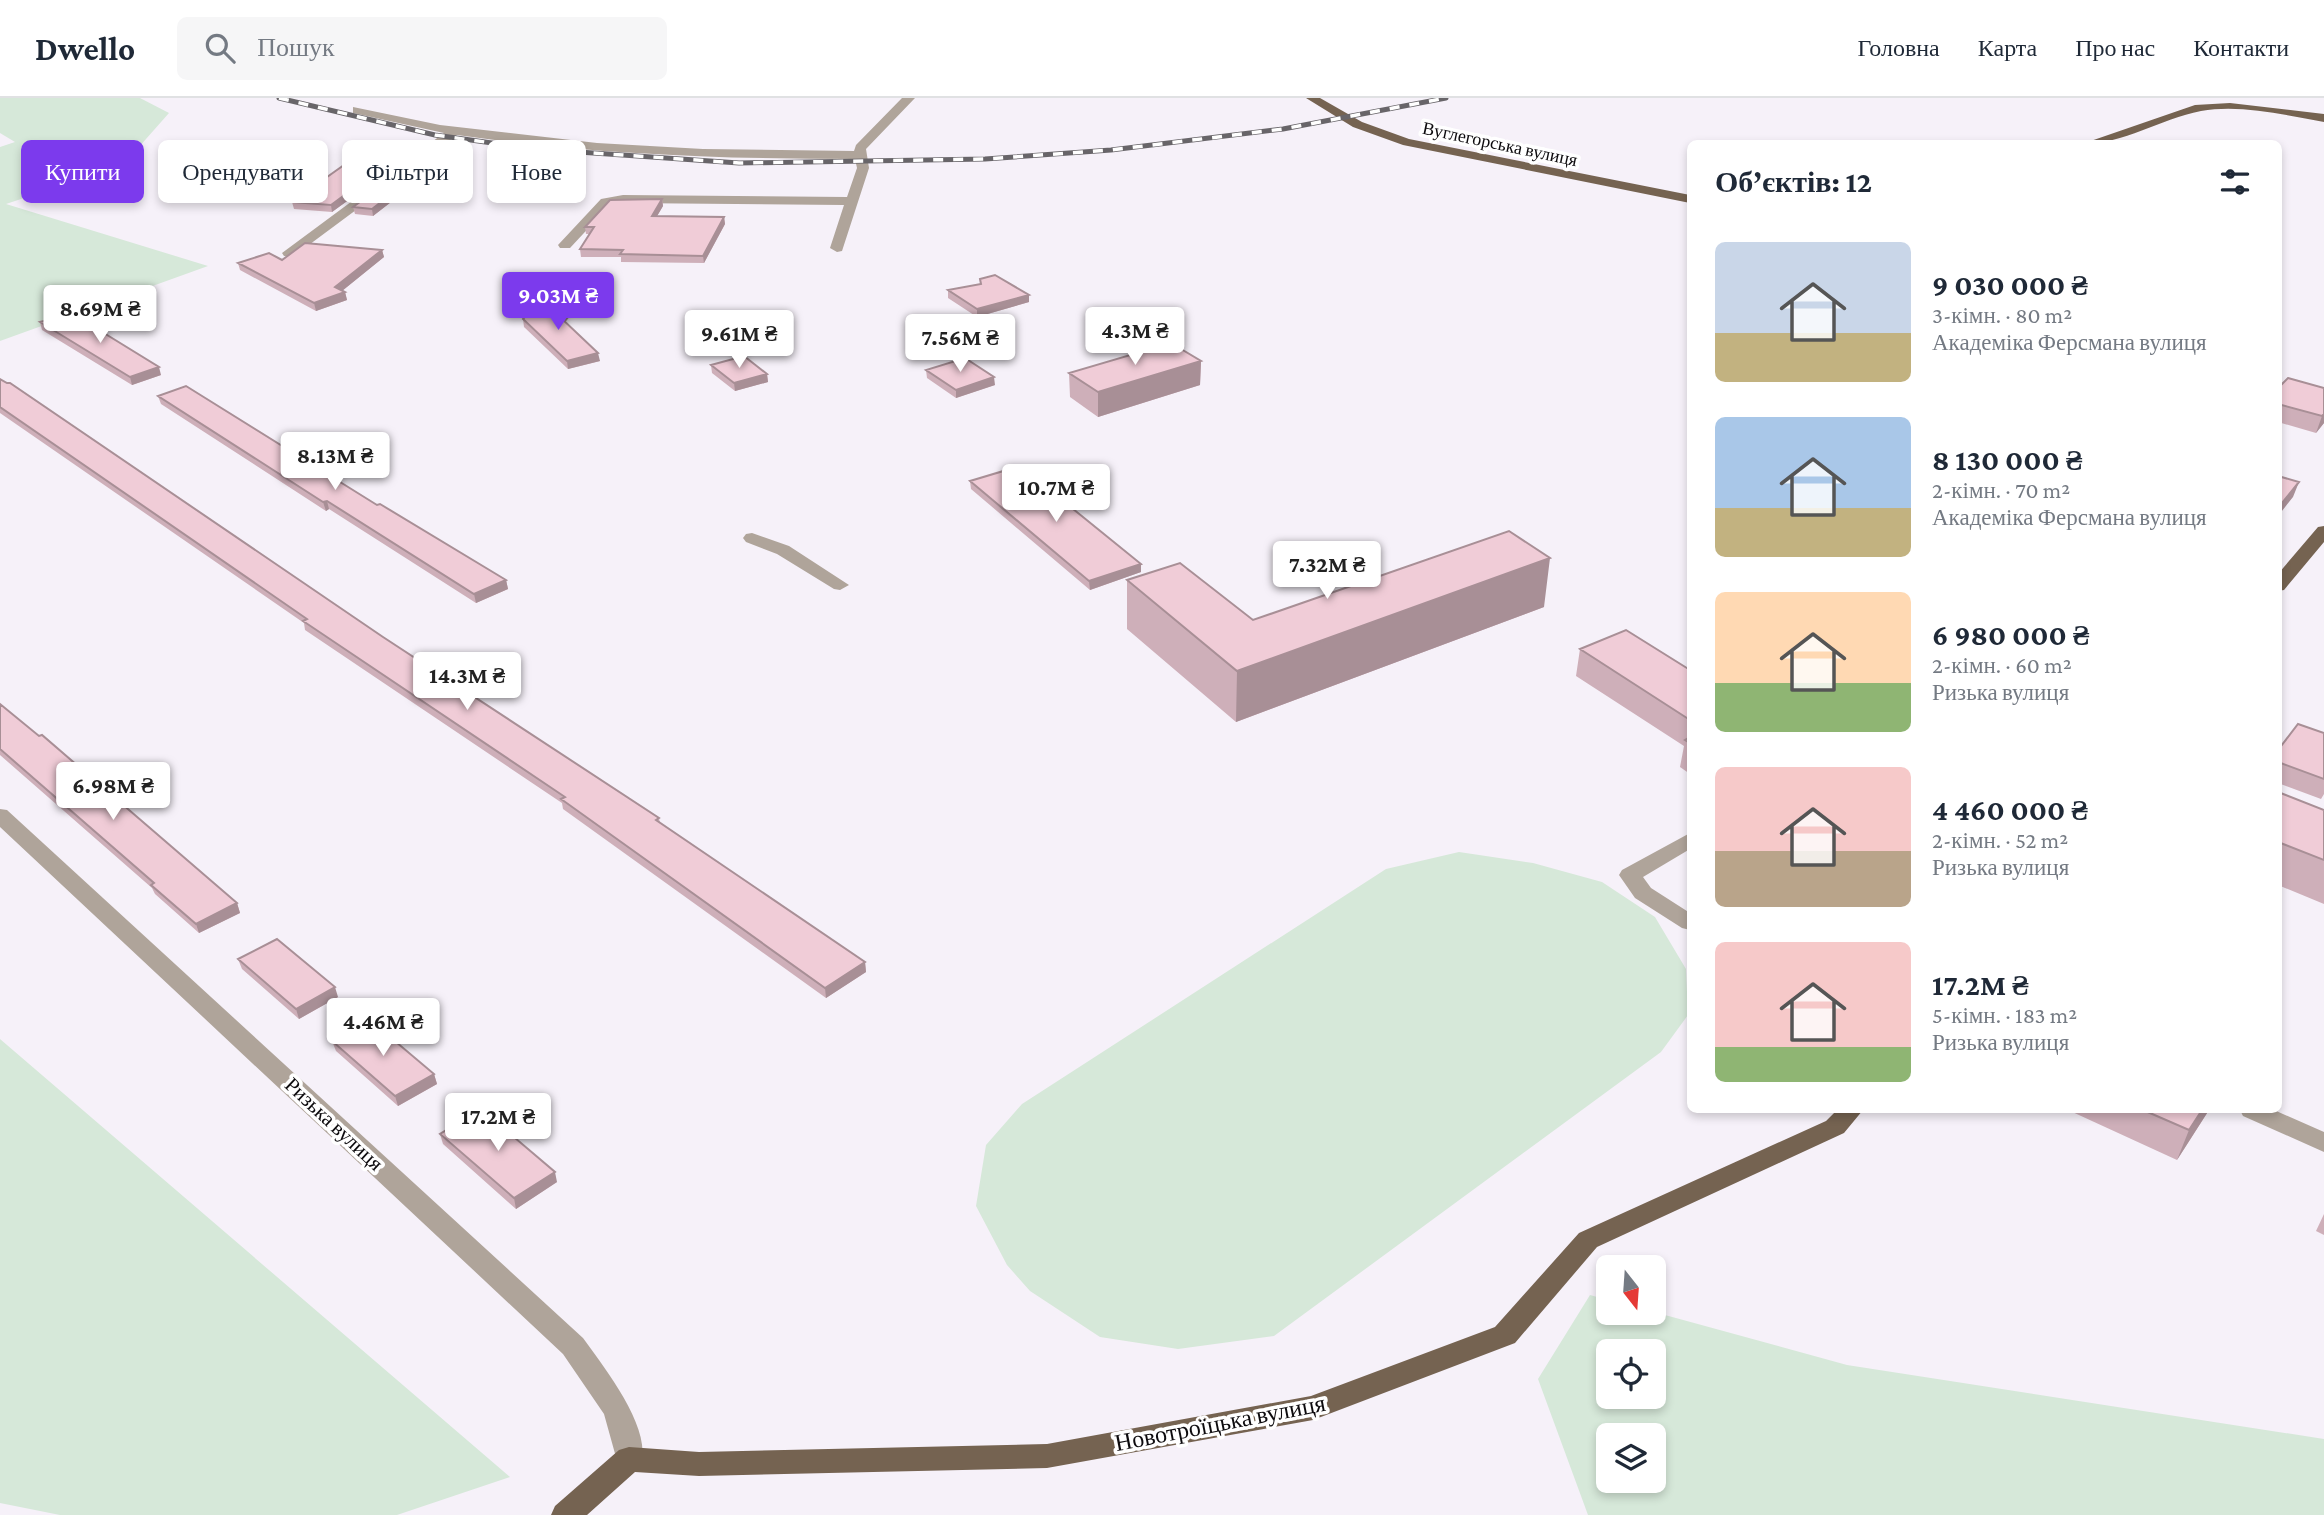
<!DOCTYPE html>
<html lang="uk">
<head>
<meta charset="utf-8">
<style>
  :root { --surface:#fff; --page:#f6f6f7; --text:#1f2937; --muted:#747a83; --line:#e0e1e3; --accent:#7c3aed }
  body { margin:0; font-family:"Crimson Pro",serif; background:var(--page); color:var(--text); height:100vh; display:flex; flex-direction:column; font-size:26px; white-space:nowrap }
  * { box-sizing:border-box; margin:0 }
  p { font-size:23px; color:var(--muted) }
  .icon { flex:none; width:38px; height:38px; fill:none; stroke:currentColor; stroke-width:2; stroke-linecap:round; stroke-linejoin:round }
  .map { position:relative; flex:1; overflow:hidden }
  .details { position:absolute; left:1687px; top:42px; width:595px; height:973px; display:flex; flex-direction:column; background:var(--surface); border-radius:10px; box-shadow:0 4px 10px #0003 }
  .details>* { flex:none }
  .banner { position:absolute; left:21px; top:42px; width:665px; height:63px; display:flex; gap:14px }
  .needle { width:46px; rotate:163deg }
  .fabs { position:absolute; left:1596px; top:1157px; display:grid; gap:14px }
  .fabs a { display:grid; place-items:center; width:70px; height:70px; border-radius:10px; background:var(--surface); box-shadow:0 4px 10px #0003; font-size:35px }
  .price { position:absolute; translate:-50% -60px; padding:0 16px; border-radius:7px; background:#fff; color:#222; font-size:23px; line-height:46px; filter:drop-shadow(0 2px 4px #0008) }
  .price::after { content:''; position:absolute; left:50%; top:42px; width:21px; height:16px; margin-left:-10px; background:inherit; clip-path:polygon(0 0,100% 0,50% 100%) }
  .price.current { background:var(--accent); color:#fff }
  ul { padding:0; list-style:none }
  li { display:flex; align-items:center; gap:21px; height:175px; padding:0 28px }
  li span { display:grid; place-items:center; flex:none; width:196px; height:140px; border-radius:10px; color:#555 }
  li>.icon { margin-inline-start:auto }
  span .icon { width:84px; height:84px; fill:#fffc; stroke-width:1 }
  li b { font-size:30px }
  h2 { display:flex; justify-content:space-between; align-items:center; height:84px; padding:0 28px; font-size:30px }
  .pill { padding:0 24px; border-radius:10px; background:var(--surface); box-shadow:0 4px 10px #0003; font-size:24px; line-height:63px }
  .pill.current { background:var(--accent); color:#fff }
  header { display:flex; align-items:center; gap:42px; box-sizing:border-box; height:98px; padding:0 35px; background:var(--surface); border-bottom:2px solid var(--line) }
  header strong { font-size:33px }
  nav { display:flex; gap:38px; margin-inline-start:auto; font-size:24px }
  .search { width:490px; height:63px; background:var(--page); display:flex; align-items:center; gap:18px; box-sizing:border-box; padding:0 24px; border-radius:10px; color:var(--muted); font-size:26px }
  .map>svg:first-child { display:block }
</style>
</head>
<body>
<header>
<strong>Dwello</strong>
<div class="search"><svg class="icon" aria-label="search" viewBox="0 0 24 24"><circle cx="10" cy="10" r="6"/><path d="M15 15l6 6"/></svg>Пошук</div>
<nav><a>Головна</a><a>Карта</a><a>Про нас</a><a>Контакти</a></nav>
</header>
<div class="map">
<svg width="2324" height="1417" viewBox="0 0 2324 1417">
  <rect width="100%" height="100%" fill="#f6f1f9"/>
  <path fill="#d6e8d9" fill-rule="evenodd" d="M0,0H140L169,15L123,67L6,106L208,168L0,243V49L15,44L0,35Z
    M1459,754L1533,765L1602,784L1655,819L1686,871L1688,917L1661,954L1274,1238L1178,1251L1100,1239L1030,1193L1007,1167L976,1108L986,1047L1022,1006L1386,771Z
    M0,941L510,1379L397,1417H60L0,1405Z
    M1590,1197L1608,1202V1214H1654L1847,1267L2324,1341V1417H1588L1538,1281ZM1608,1253H1654V1298H1608ZM1608,1337H1654V1382H1608Z"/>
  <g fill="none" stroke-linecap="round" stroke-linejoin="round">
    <path fill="#afa49a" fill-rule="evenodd" d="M902,0H915L866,51L869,70L842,153L837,154L830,150L844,107L623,105L610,107L570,150H560L558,147L601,101L623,97L847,99L857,70L855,61C722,61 589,56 457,37L294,158H284L282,155L444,35L353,15V9L440,27L597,45L703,51L854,53L856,47Z
      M752,435L789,448L849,487L840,492L834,491L777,456L746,444L743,440L746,436Z
      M0,711L7,712L583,1240C603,1268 657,1335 639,1370L629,1373L619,1370L604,1316L563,1256L0,729Z
      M1690,735V751L1643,779L1651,790L1690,815V832L1682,830L1635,800L1619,777L1622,772Z
      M2240,1012H2274L2324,1034V1054L2243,1018Z"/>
    <path fill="#756351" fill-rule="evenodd" d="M1306,0H1320L1362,24L1409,41L1690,97V105L1403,47L1353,29Z
      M2230,5L2324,16V24C2285,17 2240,6 2201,13C2160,21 2124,46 2082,46L2195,7Z
      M2324,428V444L2284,492L2278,493V476L2318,429Z
      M1837,1012H1863L1844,1035L1597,1149L1515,1245L1313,1322L1047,1370L699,1378L635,1374L587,1417H551L555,1408L619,1352L629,1349L699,1354L1047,1346L1311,1298L1495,1229L1579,1135L1826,1023Z"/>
    <g stroke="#686569" stroke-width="5">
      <path id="rail" d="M279,0L435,37L535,51L739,65L985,61L1111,52L1283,31L1446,0"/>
    </g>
    <use href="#rail" stroke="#fff" stroke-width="3.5" stroke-dasharray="10" stroke-linecap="butt"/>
  </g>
  <path fill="#ceafb9" d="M421,73L422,80L373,118L355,116L353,109Z
    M383,77L332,114L294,111L292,104Z
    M662,101L663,108L657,118L724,119L725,126L704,165L621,164V159H581L580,151L589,136H586L585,129Z
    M382,152L384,159L342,193L345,194L347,202L316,213L240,172L238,165L282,162Z
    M948,192L1029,197V204L977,219L948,200Z
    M570,209L571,217L565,224L600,263L568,271L524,229L523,221Z
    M40,224L161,277L132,287L42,232Z
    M1201,263L1200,287L1098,319L1070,299L1069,275Z
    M711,267L767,276L768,284L735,293L712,275Z
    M926,272L995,287L956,300L927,280Z
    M0,281L383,539L659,720L660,725L865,864L866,874L826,900L563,711L562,705L305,532L304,525L0,315Z
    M2278,290H2324V325L2316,335L2278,324Z
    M158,298L377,407L506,482L508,491L476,505L329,411L326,413L161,306Z
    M970,383L1141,466V474L1090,492L971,391Z
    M1127,482L1253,522L1544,509L1236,624L1127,531Z
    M1580,551L1690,572V676L1680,669L1684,648L1576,578Z
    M0,606L237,805L240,815L199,835L155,796L152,790L0,657Z
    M2324,635V696L2321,701L2278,685V652Z
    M2278,694L2324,712V806L2278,787Z
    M238,861L338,899L299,921L242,871Z
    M332,943L434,976L437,986L398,1008L336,953Z
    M2068,1012H2209L2177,1062Z
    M440,1036L557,1084L516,1111L443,1046Z
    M2324,1116V1137L2316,1133Z"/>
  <path fill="#a88f96" d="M381,70L383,77L332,114L331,107Z
    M421,73L422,80L373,118L372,111Z
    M662,101L663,108L653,125L652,118Z
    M724,119L725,126L704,165L703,158Z
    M382,152L384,159L337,197L335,189Z
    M345,194L347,202L316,213L314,205Z
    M1029,197V204L977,219V211Z
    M570,209L571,217L562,228L561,220Z
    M598,255L600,263L568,271L567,263Z
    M1201,263L1200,287L1098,319V294Z
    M159,269L161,277L132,287L130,279Z
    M767,276L768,284L735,293L734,285Z
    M994,279L995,287L956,300V292Z
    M2324,316V325L2316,335L2322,318Z
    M2299,384L2293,399L2278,418V410Z
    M327,403L329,411L326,413L323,404Z
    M1550,460L1544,509L1236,624L1237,573Z
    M1141,466V474L1090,492L1089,483Z
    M506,482L508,491L476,505L474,496Z
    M237,805L240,815L199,835L196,826Z
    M865,864L866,874L826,900L825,890Z
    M335,889L338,899L299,921L296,911Z
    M434,976L437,986L398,1008L395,998Z
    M2202,1012H2209L2177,1062L2189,1032Z
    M555,1074L557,1084L516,1111L514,1100Z"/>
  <path fill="#f0ccd7" stroke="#a88f96" stroke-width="2" d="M344,67L381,70L331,107L292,104Z
    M404,72L421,73L372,111L353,109Z
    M662,101L652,118L724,119L703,158L620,156L623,152L580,151L594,129H585L610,102Z
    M305,145L382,152L335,189L345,194L314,205L238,165L269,155L282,162Z
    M995,177L1029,197L977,211L948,192L981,186L980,181Z
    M534,208L570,209L561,220L598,255L567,263L523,221Z
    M73,216L159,269L130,279L40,224Z
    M1171,245L1201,263L1098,294L1069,275Z
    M744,258L767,276L734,285L711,267Z
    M965,260L994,279L956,292L926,272Z
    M2288,280L2324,290V316L2322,318L2278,306V290Z
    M0,281L7,285H10L383,539L659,720L656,722L865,864L825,890L561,701L565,699L303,523L307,521L0,309Z
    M186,288L377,407L380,406L506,482L474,496L327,403L323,404L158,298Z
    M1020,368L1141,466L1089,483L970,383Z
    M2278,378L2299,384L2278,410Z
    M1509,433L1550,460L1237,573L1127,482L1180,465L1253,522Z
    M1626,532L1690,572V622L1580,551Z
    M0,606L39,638L42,637L237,805L196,826L151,787L154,785L0,651Z
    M2298,626L2324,635V681L2278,664V652Z
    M1690,639V645L1685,642Z
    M2278,694L2324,712V762L2278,744Z
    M277,841L335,889L296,911L238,861Z
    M370,922L434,976L395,998L332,943Z
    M481,1011L555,1074L514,1100L440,1036Z
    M2143,1012H2202L2189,1032Z"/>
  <g text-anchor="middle" stroke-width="7" stroke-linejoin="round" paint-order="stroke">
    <g font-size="18" fill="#0d0b0e" stroke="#fff">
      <text transform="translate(1500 46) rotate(12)" y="6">Вуглегорська вулиця</text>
    </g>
    <g font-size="21" fill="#0d0b0e" stroke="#fff">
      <text transform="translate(334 1026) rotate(43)" y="7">Ризька вулиця</text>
    </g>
    <g font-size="24" fill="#0d0b0e" stroke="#fff">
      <text transform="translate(1220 1325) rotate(-11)" y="8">Новотроїцька вулиця</text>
    </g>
  </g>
</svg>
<div class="fabs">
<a><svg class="needle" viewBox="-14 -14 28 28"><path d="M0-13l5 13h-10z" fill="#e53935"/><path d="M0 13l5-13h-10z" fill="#747a83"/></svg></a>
<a><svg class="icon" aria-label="locate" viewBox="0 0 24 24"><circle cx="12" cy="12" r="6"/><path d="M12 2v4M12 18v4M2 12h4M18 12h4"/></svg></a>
<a><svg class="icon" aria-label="layers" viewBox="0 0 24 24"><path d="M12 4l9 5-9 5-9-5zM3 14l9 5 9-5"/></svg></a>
</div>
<b class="price current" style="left:558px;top:234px">9.03M ₴</b>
<b class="price" style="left:100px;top:247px">8.69M ₴</b>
<b class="price" style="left:1135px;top:269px">4.3M ₴</b>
<b class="price" style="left:739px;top:272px">9.61M ₴</b>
<b class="price" style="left:960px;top:276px">7.56M ₴</b>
<b class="price" style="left:335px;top:394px">8.13M ₴</b>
<b class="price" style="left:1056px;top:426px">10.7M ₴</b>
<b class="price" style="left:1327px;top:503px">7.32M ₴</b>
<b class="price" style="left:467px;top:614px">14.3M ₴</b>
<b class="price" style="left:113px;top:724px">6.98M ₴</b>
<b class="price" style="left:383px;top:960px">4.46M ₴</b>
<b class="price" style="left:498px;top:1055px">17.2M ₴</b>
<div class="banner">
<a class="pill current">Купити</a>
<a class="pill">Орендувати</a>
<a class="pill">Фільтри</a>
<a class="pill">Нове</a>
</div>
<section class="details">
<h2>Об’єктів: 12<svg class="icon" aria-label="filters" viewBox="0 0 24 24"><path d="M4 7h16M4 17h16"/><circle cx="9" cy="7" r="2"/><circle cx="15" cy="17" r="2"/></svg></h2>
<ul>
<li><span style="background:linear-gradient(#c9d6e8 65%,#c2b280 0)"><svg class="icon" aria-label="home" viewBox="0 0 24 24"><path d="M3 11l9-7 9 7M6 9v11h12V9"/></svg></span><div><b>9 030 000 ₴</b><p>3-кімн. · 80 m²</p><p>Академіка Ферсмана вулиця</p></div></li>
<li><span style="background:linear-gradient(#a9c7e8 65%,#c2b280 0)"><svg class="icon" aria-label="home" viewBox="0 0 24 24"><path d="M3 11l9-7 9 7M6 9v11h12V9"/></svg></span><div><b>8 130 000 ₴</b><p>2-кімн. · 70 m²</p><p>Академіка Ферсмана вулиця</p></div></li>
<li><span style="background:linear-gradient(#ffd9b3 65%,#8fb573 0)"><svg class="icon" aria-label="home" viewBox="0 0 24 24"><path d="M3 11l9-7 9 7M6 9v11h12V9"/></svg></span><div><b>6 980 000 ₴</b><p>2-кімн. · 60 m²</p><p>Ризька вулиця</p></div></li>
<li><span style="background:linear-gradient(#f6c9c9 60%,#b9a48a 0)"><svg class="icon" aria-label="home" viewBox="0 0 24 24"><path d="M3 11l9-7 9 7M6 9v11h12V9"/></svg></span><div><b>4 460 000 ₴</b><p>2-кімн. · 52 m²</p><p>Ризька вулиця</p></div></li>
<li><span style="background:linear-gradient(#f6c9c9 75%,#8fb573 0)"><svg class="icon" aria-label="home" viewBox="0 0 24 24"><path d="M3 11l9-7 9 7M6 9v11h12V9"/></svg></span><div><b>17.2M ₴</b><p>5-кімн. · 183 m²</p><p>Ризька вулиця</p></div></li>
</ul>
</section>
</div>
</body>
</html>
